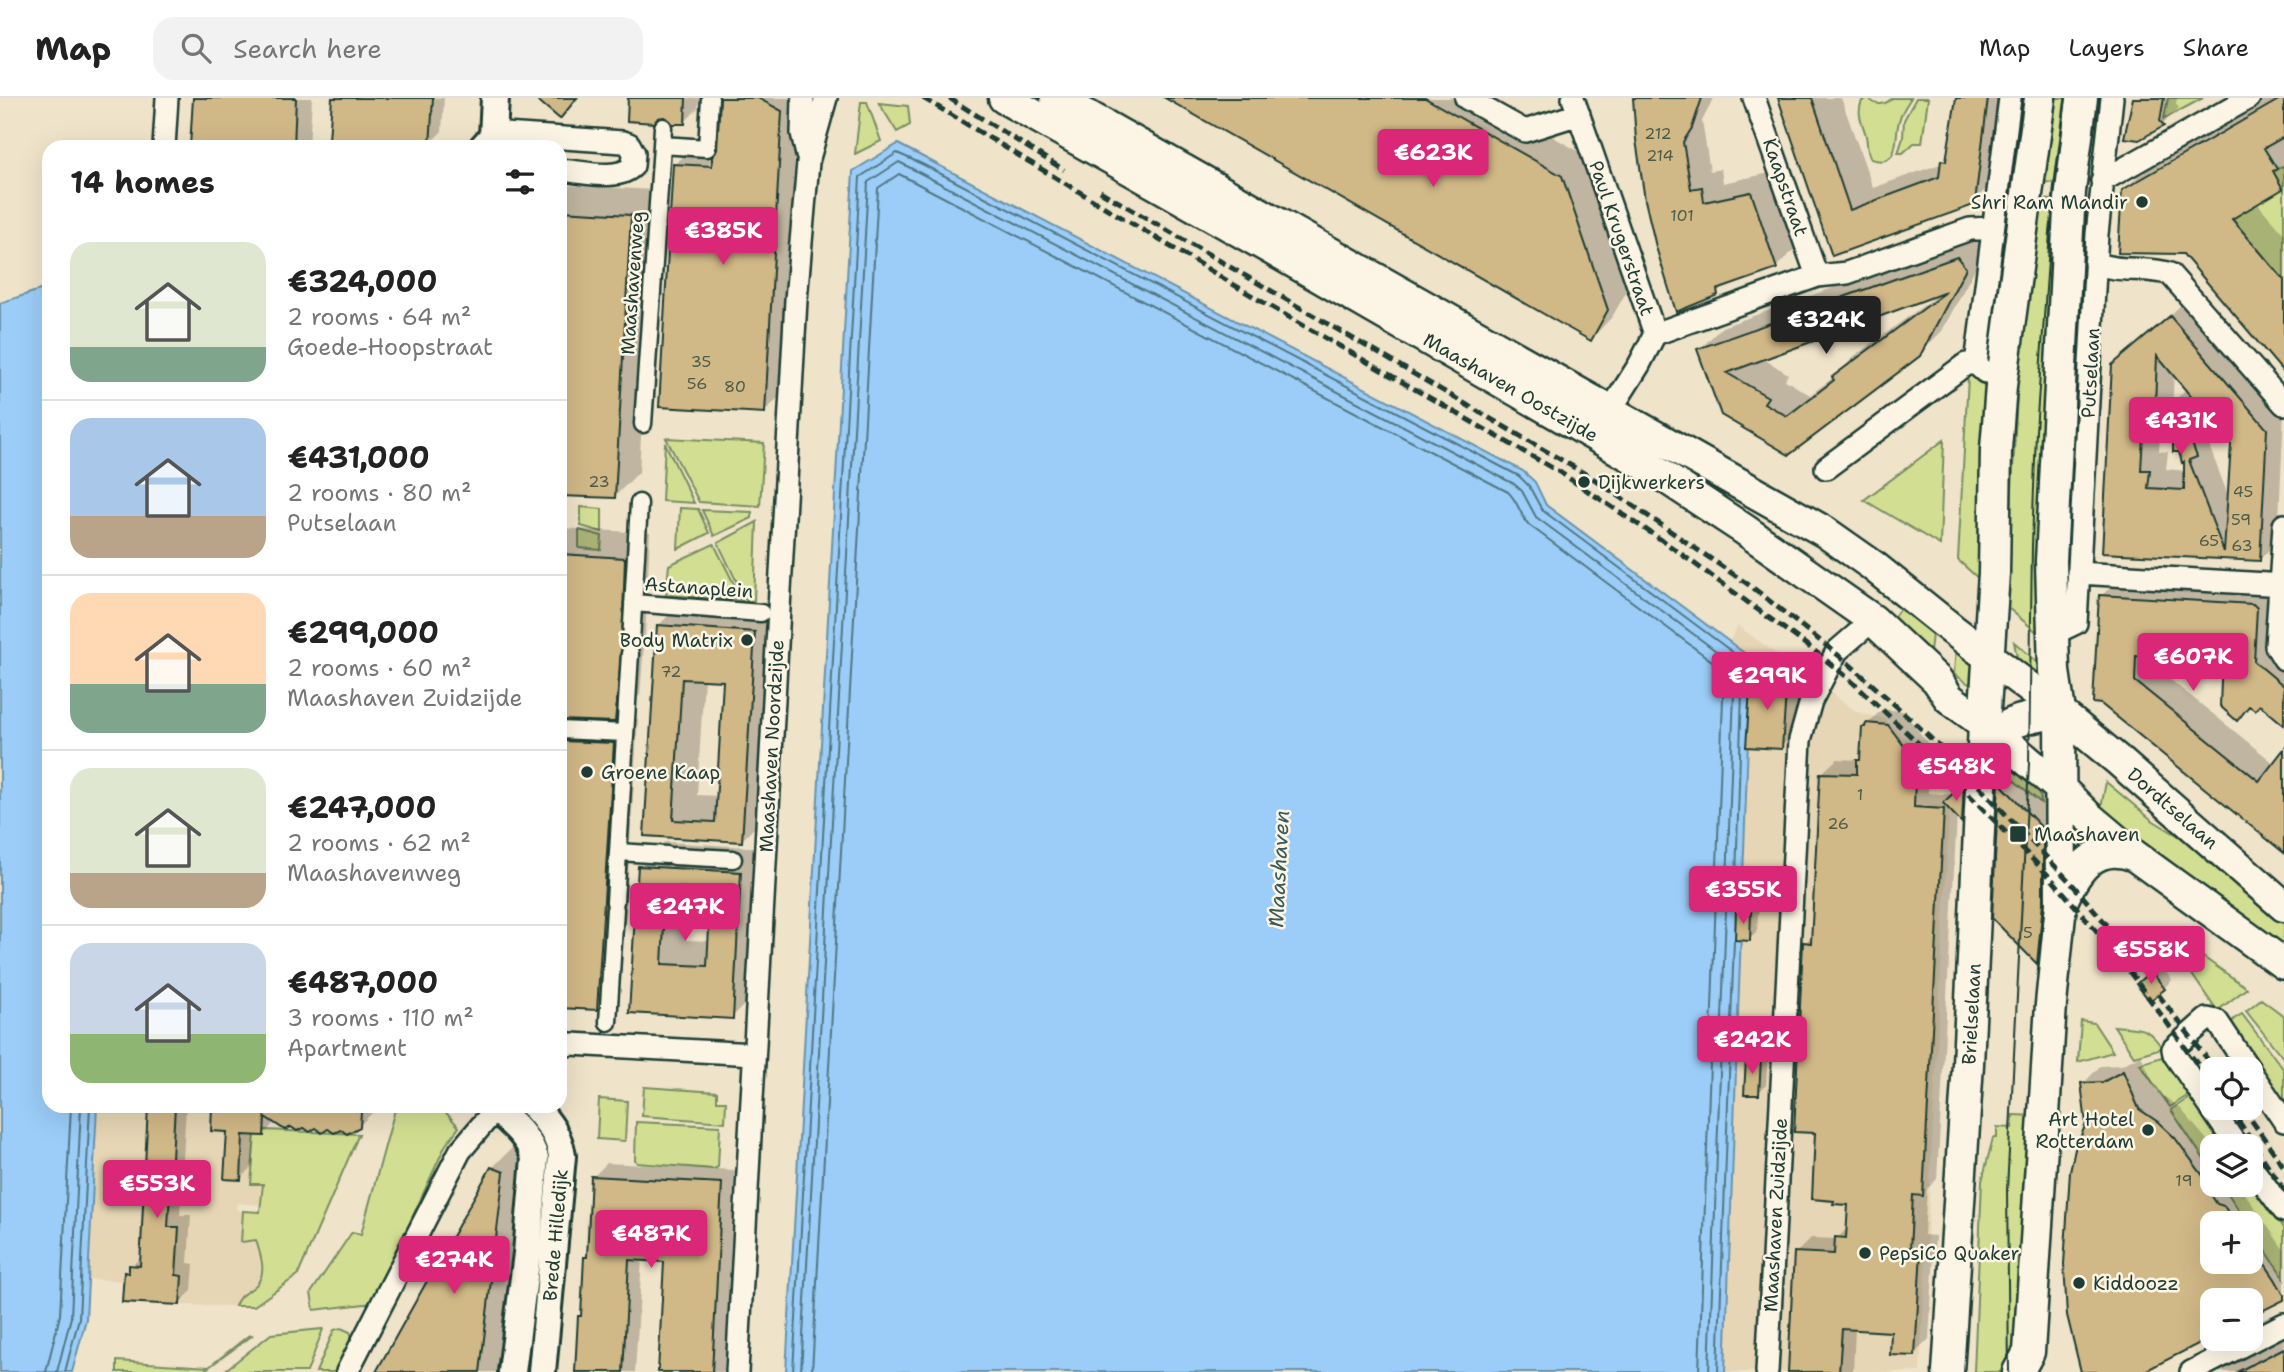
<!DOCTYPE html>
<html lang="en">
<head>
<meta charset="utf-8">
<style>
  :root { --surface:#fff; --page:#f2f2f2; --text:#222; --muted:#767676; --line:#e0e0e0; --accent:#db2777 }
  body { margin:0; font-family:"Shantell Sans",sans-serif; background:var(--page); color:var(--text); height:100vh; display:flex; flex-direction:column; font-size:26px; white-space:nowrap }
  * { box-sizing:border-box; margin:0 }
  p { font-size:23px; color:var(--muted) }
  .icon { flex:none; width:38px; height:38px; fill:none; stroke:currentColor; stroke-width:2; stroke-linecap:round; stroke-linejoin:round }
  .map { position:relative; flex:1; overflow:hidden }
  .sheet { position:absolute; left:42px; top:42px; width:525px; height:973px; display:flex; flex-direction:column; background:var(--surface); border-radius:21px; box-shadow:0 7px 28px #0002 }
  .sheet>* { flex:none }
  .fabs { position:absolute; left:2200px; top:959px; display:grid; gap:14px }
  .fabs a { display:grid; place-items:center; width:63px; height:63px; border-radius:14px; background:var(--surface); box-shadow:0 7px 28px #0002; font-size:35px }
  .price { position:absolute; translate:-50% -60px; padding:0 16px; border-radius:7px; background:var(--accent); color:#fff; font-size:23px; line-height:46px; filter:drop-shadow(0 2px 4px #0008) }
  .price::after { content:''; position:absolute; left:50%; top:42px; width:21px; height:16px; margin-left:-10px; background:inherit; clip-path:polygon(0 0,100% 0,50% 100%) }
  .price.selected { background:#222; color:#fff }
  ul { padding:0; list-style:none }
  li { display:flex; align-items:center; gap:21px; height:175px; padding:0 28px }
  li+li { border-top:2px solid var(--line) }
  li span { display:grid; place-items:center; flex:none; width:196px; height:140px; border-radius:21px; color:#555 }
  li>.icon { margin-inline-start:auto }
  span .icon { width:84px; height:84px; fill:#fffc; stroke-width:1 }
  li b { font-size:30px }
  h2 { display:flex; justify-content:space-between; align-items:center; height:84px; padding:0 28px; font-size:30px }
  header { display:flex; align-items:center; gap:42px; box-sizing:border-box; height:98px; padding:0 35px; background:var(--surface); border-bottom:2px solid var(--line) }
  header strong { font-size:33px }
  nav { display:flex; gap:38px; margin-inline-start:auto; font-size:24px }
  .search { width:490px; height:63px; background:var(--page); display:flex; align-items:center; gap:18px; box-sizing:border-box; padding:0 24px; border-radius:21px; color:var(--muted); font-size:26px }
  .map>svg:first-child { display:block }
</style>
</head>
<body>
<header>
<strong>Map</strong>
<div class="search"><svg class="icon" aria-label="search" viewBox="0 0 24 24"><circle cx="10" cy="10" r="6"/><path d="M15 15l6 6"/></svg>Search here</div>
<nav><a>Map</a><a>Layers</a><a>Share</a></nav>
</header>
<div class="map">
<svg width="2284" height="1274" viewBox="0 0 2284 1274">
  <rect width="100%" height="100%" fill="#efe3c9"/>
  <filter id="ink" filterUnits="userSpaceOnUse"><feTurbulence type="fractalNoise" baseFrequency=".0143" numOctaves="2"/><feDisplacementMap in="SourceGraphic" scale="14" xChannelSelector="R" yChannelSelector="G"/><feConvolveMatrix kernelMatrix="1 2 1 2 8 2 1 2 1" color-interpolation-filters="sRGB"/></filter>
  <g filter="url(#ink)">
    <path fill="#e6d6b5" d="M1738,528L1857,614L1884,621L1951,681L1920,1274H1684L1720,560Z
      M97,1008L148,1010L140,1168L129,1167L130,1175H124V1183L88,1181Z
      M175,1008H232L211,1032L234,1034L240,1040L248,1037H255L251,1086H263L260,1107L237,1105L236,1112L243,1113L241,1143L256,1142L263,1166L262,1176L256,1188L239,1198L235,1208L180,1207L182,1178L176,1177L179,1130L168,1129Z"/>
    <path fill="#d2df92" stroke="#788e63" stroke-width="2" d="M1869,0C1875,9 1886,7 1892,0H1911C1907,6 1902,13 1900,20C1893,36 1903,71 1871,61C1866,53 1868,47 1866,38C1863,25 1856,17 1862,3Z
      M1916,0H1928L1922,45H1914L1903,55H1898L1903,40L1904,22Z
      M2022,0H2030L2021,80L2011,79Z
      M2046,0H2075L2064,86L2035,83Z
      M2168,0H2203L2164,21Z
      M861,4H867L881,43L855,56Z
      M879,5L908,8L910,27L897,34Z
      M2282,68L2284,70V182L2226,114L2267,77Z
      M2008,96L2016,97L2008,153L1996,194Z
      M2032,100L2062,103L2044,540L2008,510L2007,489L2019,257Z
      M1970,277L1979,280L1987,293L1980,482L1958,462L1968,279Z
      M666,340L764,345L760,408L699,404Z
      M1944,342L1940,447L1864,402Z
      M665,345L694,405L662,403Z
      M581,409L602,411V434L581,428Z
      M680,410L698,411L709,435L678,451Z
      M702,412L752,414V420L714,438Z
      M757,424L754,503H746L718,445Z
      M579,432L602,438L601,452L579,450Z
      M714,446L742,502L666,497L669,467Z
      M1905,504L1933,527L1930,554L1893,520Z
      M2014,544L2040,566L2038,573L2029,583L2019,569Z
      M1956,548L1980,572L1978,592L1954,576Z
      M1997,655L2039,685L2041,705L1993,665Z
      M2106,684L2152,722L2195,748L2284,818V852L2151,759L2101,710Z
      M2193,852L2247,890L2217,913L2191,875C2188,867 2189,859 2193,852Z
      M2261,901L2284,918V961L2246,913Z
      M2242,916L2284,972V1013L2230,928L2234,921Z
      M2081,923L2094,925L2113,954L2078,964Z
      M2114,928C2140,931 2147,927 2162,950L2134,958Z
      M2168,957L2192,995L2170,1009L2140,966Z
      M644,989L717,994V1003H726L725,1024L642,1018Z
      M2195,996L2229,1048H2212V1073L2171,1012Z
      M599,1001L627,1003L625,1043L597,1041Z
      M396,1008H440L459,1029L445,1048L373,1205L314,1212L311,1195L352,1134L361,1136Z
      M2013,1017L2035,1018L2023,1236L2007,1274H1974L1982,1083L1993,1040H1997V1029L2012,1030Z
      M636,1024L720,1028L718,1069L714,1071L637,1065L635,1062Z
      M264,1032L359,1036L298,1177L254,1208H235C241,1193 246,1197 256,1187C268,1175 260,1156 256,1142L241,1144L243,1113L260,1114L263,1086H251L255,1037L264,1038Z
      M2251,1086L2255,1087L2284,1130V1180L2251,1130L2250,1125H2247L2227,1094L2237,1087Z
      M341,1230L350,1234L354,1244L338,1274H316L334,1232Z
      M323,1231L307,1274H223L271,1236Z
      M253,1237L202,1274H117V1263L209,1269L248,1238Z"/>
    <path fill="#9bcdf8" stroke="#6993aa" stroke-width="2" d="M898,46L1523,373L1535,384L1546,407L1751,560L1725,1274H786L853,73Z
      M49,189V1008H97L86,1221L72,1274H0V205Z"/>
    <path fill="#0003" fill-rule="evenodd" d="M194,0H312L309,49H192Z
      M334,0H444L442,33L429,46Z
      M630,0H699L698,10L684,25Z
      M722,0H798L781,297L764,314L674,67L691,50L719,52Z
      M1166,0H1485L1583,56L1629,189L1612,219L1591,241Z
      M1635,0H1714L1702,23L1710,73L1721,71L1723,85L1770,75L1796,150L1776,169L1725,187L1717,195Z
      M1779,0H1841L1873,90L1943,65L1949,58L1958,0H2006L1993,84L1970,107L1833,155Z
      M2135,0H2177L2176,6L2179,10L2162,27Z
      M2269,0H2284V89L2257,105L2284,136V271L2184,154L2123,93L2145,71Z
      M560,87L655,92L639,374L614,399L560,396Z
      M1980,138L1988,146L1942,233L1919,256L1789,355L1699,252L1722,229ZM1938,197L1856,257L1834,279L1810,297L1785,282L1788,276L1762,260Z
      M2189,200L2284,311L2278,443L2259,462L2103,453L2113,268ZM2174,275L2186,291L2176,301V313L2172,314ZM2206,315L2233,346L2229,400L2208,345L2215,339ZM2160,336L2175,337L2186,361V373L2166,371L2168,354L2159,353Z
      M560,430L650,435L646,522L640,597L617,620L638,621L621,885L596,911L560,908Z
      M2118,482L2270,490L2284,558V624L2260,605L2251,606L2237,620L2224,558L2151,556V566L2275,666L2284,654V752L2102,604L2101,498Z
      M683,503L779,510L767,717L742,742L646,736L658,528ZM704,580L725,581L718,698L697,697Z
      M1770,561L1803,563L1798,632L1781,649L1753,578Z
      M1882,611L1903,613L1933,652L1932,663L1929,667L1928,695L1955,697L1980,672L1978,706L1962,722L1957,717L1937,1081L1927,1091L1924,1137L1935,1138L1929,1241L1914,1256L1893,1232L1855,1230L1853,1274H1790L1796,1155L1811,1140L1837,1141L1849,1128V1105L1816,1033L1805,845L1813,837L1822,675L1837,661L1860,662L1864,630Z
      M2017,669L2059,714L2054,848L2037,864L1994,819L2000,685Z
      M665,744L765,750L757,894L732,919L631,913L640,769ZM689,788L713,790L710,843L686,842Z
      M1746,805L1759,806L1757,833L1749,841L1738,813Z
      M2160,867L2172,882L2164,890L2146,878Z
      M1756,952H1768L1766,987L1758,995L1748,960Z
      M2141,957L2157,993L2181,1011L2212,1048V1087H2234L2241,1090L2284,1152V1200L2212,1202V1237L2140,1274H2084L2087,1026L2083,986L2100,968L2122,967ZM2212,1125H2250V1164H2212Z
      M149,1008H186L180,1117H191L188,1165L194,1166L192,1193L179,1205L126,1175L142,1157Z
      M222,1008H372V1015L359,1028L341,1030L275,1024L264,1036L255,1035L253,1068L240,1081Z
      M513,1049L525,1053L498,1274H380L492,1070Z
      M607,1065L735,1072L724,1274H660L666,1163L642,1161L635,1274H577L580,1219L583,1215L586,1160L589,1157L593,1079Z
      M2284,1240L2283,1274H2217Z"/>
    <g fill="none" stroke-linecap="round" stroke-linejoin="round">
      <path stroke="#517782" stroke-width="2" d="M46,1274L60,1217L71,1008
        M57,1274L71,1219L81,1008
        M65,1274L79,1220L90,1008
        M793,1274L860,79L897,55L922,66L1519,378L1529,388L1542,412L1743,562L1735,811
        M801,1274L868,84L899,64L1514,386L1522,393L1536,419L1735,567L1709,1274
        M812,1274L878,90L899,76L1508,394C1518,403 1520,417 1529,427L1724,572L1699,1274
        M1718,1274L1734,843"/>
    </g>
    <path fill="#d1b887" stroke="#1f3d34" stroke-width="2" fill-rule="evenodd" d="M193,0H296L294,49H190Z
      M332,0H433L430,48L329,42Z
      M535,0H577L560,21Z
      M628,0H686L685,26H673L664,19L658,20L654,25L627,23Z
      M720,0H758L782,13L765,315L659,309L673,66L712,68V59L717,51Z
      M1165,0H1425L1562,78L1608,212L1591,243Z
      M1633,0H1702L1692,30L1683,44L1691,91L1702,89L1704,104L1751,94L1777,171L1717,192L1718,197L1676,214L1656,149L1645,102L1636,42Z
      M1778,0H1812L1850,112L1939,79L1941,62L1946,63L1956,0H1988L1975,104L1971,108L1832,158Z
      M2133,0H2164L2160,23L2164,28L2139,42L2124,40Z
      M2282,0H2284V39L2264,50L2277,71L2273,73L2283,91L2232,121L2284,182V275L2183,156L2118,155L2122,92Z
      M560,113L631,117L615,400L560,398Z
      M1957,159L1966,170L1920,258L1789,357L1721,317L1697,251ZM1946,194L1832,279L1834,282L1787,318L1764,305L1768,299L1727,275Z
      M2170,218L2267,331L2260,463L2102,455L2112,267ZM2157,258L2231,346L2224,454L2189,362L2197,359L2175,300L2174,324L2154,332ZM2143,337L2173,339V354H2179L2182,365L2184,364V392L2148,390L2150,372H2141Z
      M560,456L625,460L622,549L615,624L560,622Z
      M2099,497L2253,506L2257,510L2254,563L2284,588V627L2260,607L2255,612L2249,608L2237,623L2220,608L2222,559L2136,558L2135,583L2259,683L2284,651V755L2101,606L2093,605Z
      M657,527L755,534L742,744L644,738ZM682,581L723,583L715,724L673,722Z
      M1751,577L1787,579L1782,651L1746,649Z
      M1866,625L1888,627L1919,668L1918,680H1915L1914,709L1944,711L1923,1098L1913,1097L1910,1151L1921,1152L1915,1258L1890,1257L1891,1234L1842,1231L1839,1274H1788L1794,1154L1834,1156L1835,1139L1846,1140L1848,1107L1833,1106L1834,1103L1812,1101L1815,1035L1794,1034L1803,844L1811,845L1820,675L1857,676V662H1860L1862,629H1865Z
      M560,643L614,645L597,912L560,910Z
      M1999,684L2043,731V805L2037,866L1992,820Z
      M1964,685L1962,725L1943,705Z
      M638,768L741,774L733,921L629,915ZM666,789L711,791L707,868L662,866Z
      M1736,812L1751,813L1750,843L1735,842Z
      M2151,873L2165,891L2150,903L2136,886Z
      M1746,960H1761L1759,997H1744Z
      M2123,973L2139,1011L2158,1024L2175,1040L2209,1086L2205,1088L2217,1106L2224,1108L2235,1125H2212V1164H2250V1144L2275,1181L2284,1197V1202L2250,1219V1202H2212V1239L2143,1274H2081L2067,1217L2064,1166L2070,1074L2075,1051L2086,1026L2081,985L2103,984Z
      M148,1008H175L168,1129H179L176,1177L182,1178L180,1207L122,1204L124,1174L129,1175V1167L140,1168Z
      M212,1008H351L361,1014L360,1029L347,1036L341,1032L334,1035L328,1031L322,1035L316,1030L310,1034L304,1030L297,1033L291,1029L285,1032L265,1019L264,1038L243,1037L241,1082L224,1081L227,1034L211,1033Z
      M491,1069L504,1074L480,1274H376Z
      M591,1078L722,1085L712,1274H658L664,1164L629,1162L623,1274H575L578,1218H581L584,1159H587Z
      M2284,1250V1274H2237Z"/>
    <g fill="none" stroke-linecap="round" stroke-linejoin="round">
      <g stroke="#1f3d34" stroke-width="21">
        <path id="pedestrian" d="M663,29L662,47L707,50L710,0
          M643,326L662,47
          M633,505L761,515
          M631,544L639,405
          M560,632L625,635
          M618,754L667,757
          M674,758L733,761
          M615,804L630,555
          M608,924L615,811"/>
      </g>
      <g stroke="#1f3d34" stroke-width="26">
        <path id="minor" d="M803,0L802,35L807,57
          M1466,0L1525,33L1579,16
          M1573,0L1655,236L1639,267L1610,313
          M1754,0L1817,178
          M504,36L623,44L629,46L634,55L633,68C617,84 581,73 560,72
          M164,49L167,0
          M2102,83L2249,0
          M2095,165C2119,175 2146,168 2170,176L2284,306
          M1655,236L1817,178L1847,175L1970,131L1992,130
          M1976,266L2010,0
          M1826,370L1966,266H1976L1985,274
          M2284,427L2276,548L2284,561
          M2078,475L2284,487
          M2053,536L2076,525L2097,136L2112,0
          M560,949L571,946L754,956
          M2250,973L2284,1023
          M2237,1048L2174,956L2173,951L2207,921L2217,923L2249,971
          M2250,1067L2284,1113
          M347,1274L460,1053L498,1008
          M737,1274L796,202L808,64L826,0
          M1767,1274L1800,642L1811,603L1837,553L1873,522
          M2191,1274L2284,1226"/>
      </g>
      <g stroke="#1f3d34" stroke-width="32">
        <path id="tertiary" d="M483,49L493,38L495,0
          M493,1008C509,1023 529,1038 535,1060L527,1155L512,1274
          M534,1008C548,1024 559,1037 562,1058L542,1274"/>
      </g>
      <g stroke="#1f3d34" stroke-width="35">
        <path id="secondary" d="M1004,0L1271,151L1651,370L1745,432L1873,522L1937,582L1949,600L1984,626L2061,691L2090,720L2135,758L2284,866
          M1056,0L1825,434L1872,467L1953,532L2030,590L2119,663L2284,808
          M1987,652C2004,618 2026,622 2060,614
          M2061,806C2075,773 2095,742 2135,758
          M1948,1274L1968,966L1984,626L1994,475L1996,351L2001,288L2040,0
          M2018,1274L2029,1254L2051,906L2061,806L2060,614L2054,573L2051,463L2070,93L2082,0"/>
      </g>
      <use href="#pedestrian" stroke="#fcf5e5" stroke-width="16"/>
      <use href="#minor" stroke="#fcf5e5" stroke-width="21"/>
      <use href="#tertiary" stroke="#fcf5e5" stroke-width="26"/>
      <use href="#secondary" stroke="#fcf5e5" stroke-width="30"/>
      <path stroke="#1f3d34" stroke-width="2" d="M2009,1274L2007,1092L2029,666L2032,447L2036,333L2050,134L2066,0"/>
      <path stroke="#1f3d34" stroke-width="5" stroke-dasharray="10 5" stroke-linecap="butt" d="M923,0L1266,206L1561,375L1666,445L1812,551L1847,579L1916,643L2050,779L2115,854L2212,986
        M949,0L1064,72
        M1100,93L1594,381L1752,489L1847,564L1914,624L1974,683L2072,786L2120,842L2142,873
        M2158,896L2215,971
        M2230,1010L2284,1092
        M2243,1010L2284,1069"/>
    </g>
  </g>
  <g fill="#1f3d34" stroke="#fcf5e5" stroke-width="2.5">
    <circle cx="2142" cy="104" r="7"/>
    <circle cx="1584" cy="384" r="7"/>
    <circle cx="747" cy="542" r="7"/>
    <circle cx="587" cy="674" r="7"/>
    <rect x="2009" y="727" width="18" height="18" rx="3.5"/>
    <circle cx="2148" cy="1032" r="7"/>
    <circle cx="1865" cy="1155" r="7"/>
    <circle cx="2079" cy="1185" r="7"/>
  </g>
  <g text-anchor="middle" stroke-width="5" stroke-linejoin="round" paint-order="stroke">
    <g font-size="16" fill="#4c5c49">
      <text x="1658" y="41">212</text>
      <text x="1660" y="63">214</text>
      <text x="1682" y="123">101</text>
      <text x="701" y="269">35</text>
      <text x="697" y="291">56</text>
      <text x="735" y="294">80</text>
      <text x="599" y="389">23</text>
      <text x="2243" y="399">45</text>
      <text x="2241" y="427">59</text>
      <text x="2209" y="448">65</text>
      <text x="2242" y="453">63</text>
      <text x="671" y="579">72</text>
      <text x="1860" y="702">1</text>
      <text x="1838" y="731">26</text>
      <text x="2028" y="840">5</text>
      <text x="2184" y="1088">19</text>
    </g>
    <g font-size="19" fill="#1f3d34" stroke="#fcf5e5">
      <text transform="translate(1786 89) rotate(71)" y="7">Kaapstraat</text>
      <text transform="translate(1622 140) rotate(71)" y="7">Paul Krugerstraat</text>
      <text transform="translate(632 185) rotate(-86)" y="7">Maashavenweg</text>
      <text transform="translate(2090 275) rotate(-87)" y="7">Putselaan</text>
      <text transform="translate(1511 289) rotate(30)" y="7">Maashaven Oostzijde</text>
      <text transform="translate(699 489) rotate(4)" y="7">Astanaplein</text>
      <text transform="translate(771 648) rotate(-87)" y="7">Maashaven Noordzijde</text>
      <text transform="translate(2173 710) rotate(41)" y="7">Dordtselaan</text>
      <text transform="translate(1971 916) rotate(-87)" y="7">Brielselaan</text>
      <text transform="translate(1775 1117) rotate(-87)" y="7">Maashaven Zuidzijde</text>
      <text transform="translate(555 1137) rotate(-85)" y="7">Brede Hilledijk</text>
    </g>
    <g font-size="19" fill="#1f3d34" stroke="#fcf5e5" text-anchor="start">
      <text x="2128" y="111" text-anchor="end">Shri Ram Mandir</text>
      <text x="1598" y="391">Dijkwerkers</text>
      <text x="733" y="549" text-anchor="end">Body Matrix</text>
      <text x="601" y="681">Groene Kaap</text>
      <text x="2034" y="743">Maashaven</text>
      <text x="2134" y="1028" text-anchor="end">Art Hotel<tspan x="2134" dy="22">Rotterdam</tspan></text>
      <text x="1879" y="1162">PepsiCo Quaker</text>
      <text x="2093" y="1192">Kiddoozz</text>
    </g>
    <g font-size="21" font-style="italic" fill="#385a5b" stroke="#fcf5e5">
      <text transform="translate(1279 771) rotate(-87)" y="7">Maashaven</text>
    </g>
  </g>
</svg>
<div class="fabs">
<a><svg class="icon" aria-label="locate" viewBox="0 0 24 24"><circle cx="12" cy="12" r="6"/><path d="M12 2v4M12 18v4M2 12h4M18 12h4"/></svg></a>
<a><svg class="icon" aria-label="layers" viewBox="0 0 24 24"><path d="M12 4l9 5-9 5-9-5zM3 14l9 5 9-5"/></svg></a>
<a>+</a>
<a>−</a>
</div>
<b class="price" style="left:1433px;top:91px">€623K</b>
<b class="price" style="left:723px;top:169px">€385K</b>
<b class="price selected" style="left:1826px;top:258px">€324K</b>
<b class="price" style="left:2181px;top:359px">€431K</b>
<b class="price" style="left:2193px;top:595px">€607K</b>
<b class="price" style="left:1767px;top:614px">€299K</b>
<b class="price" style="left:1956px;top:705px">€548K</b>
<b class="price" style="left:1743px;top:828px">€355K</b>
<b class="price" style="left:685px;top:845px">€247K</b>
<b class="price" style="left:2151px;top:888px">€558K</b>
<b class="price" style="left:1752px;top:978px">€242K</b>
<b class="price" style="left:157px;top:1122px">€553K</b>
<b class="price" style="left:651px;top:1172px">€487K</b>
<b class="price" style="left:454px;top:1198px">€274K</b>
<section class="sheet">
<h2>14 homes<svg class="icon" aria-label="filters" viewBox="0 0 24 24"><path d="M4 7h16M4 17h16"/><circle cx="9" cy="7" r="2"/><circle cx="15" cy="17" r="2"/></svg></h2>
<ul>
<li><span style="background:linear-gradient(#dfe7d0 75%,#7fa58c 0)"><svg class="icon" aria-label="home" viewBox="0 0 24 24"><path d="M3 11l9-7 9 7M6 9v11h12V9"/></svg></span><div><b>€324,000</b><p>2 rooms · 64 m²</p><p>Goede-Hoopstraat</p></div></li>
<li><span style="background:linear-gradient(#a9c7e8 70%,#b9a48a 0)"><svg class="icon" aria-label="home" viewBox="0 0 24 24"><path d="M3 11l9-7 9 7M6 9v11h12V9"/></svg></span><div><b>€431,000</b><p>2 rooms · 80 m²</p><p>Putselaan</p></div></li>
<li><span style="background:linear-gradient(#ffd9b3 65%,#7fa58c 0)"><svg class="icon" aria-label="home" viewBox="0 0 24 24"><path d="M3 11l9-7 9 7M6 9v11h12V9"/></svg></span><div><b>€299,000</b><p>2 rooms · 60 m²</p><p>Maashaven Zuidzijde</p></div></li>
<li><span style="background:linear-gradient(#dfe7d0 75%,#b9a48a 0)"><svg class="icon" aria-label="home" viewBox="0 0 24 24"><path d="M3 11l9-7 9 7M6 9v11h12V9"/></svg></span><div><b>€247,000</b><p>2 rooms · 62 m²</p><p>Maashavenweg</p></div></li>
<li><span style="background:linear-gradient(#c9d6e8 65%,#8fb573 0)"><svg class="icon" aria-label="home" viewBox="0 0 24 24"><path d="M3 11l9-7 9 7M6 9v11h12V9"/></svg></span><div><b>€487,000</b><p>3 rooms · 110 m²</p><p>Apartment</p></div></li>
</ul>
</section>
</div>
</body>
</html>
